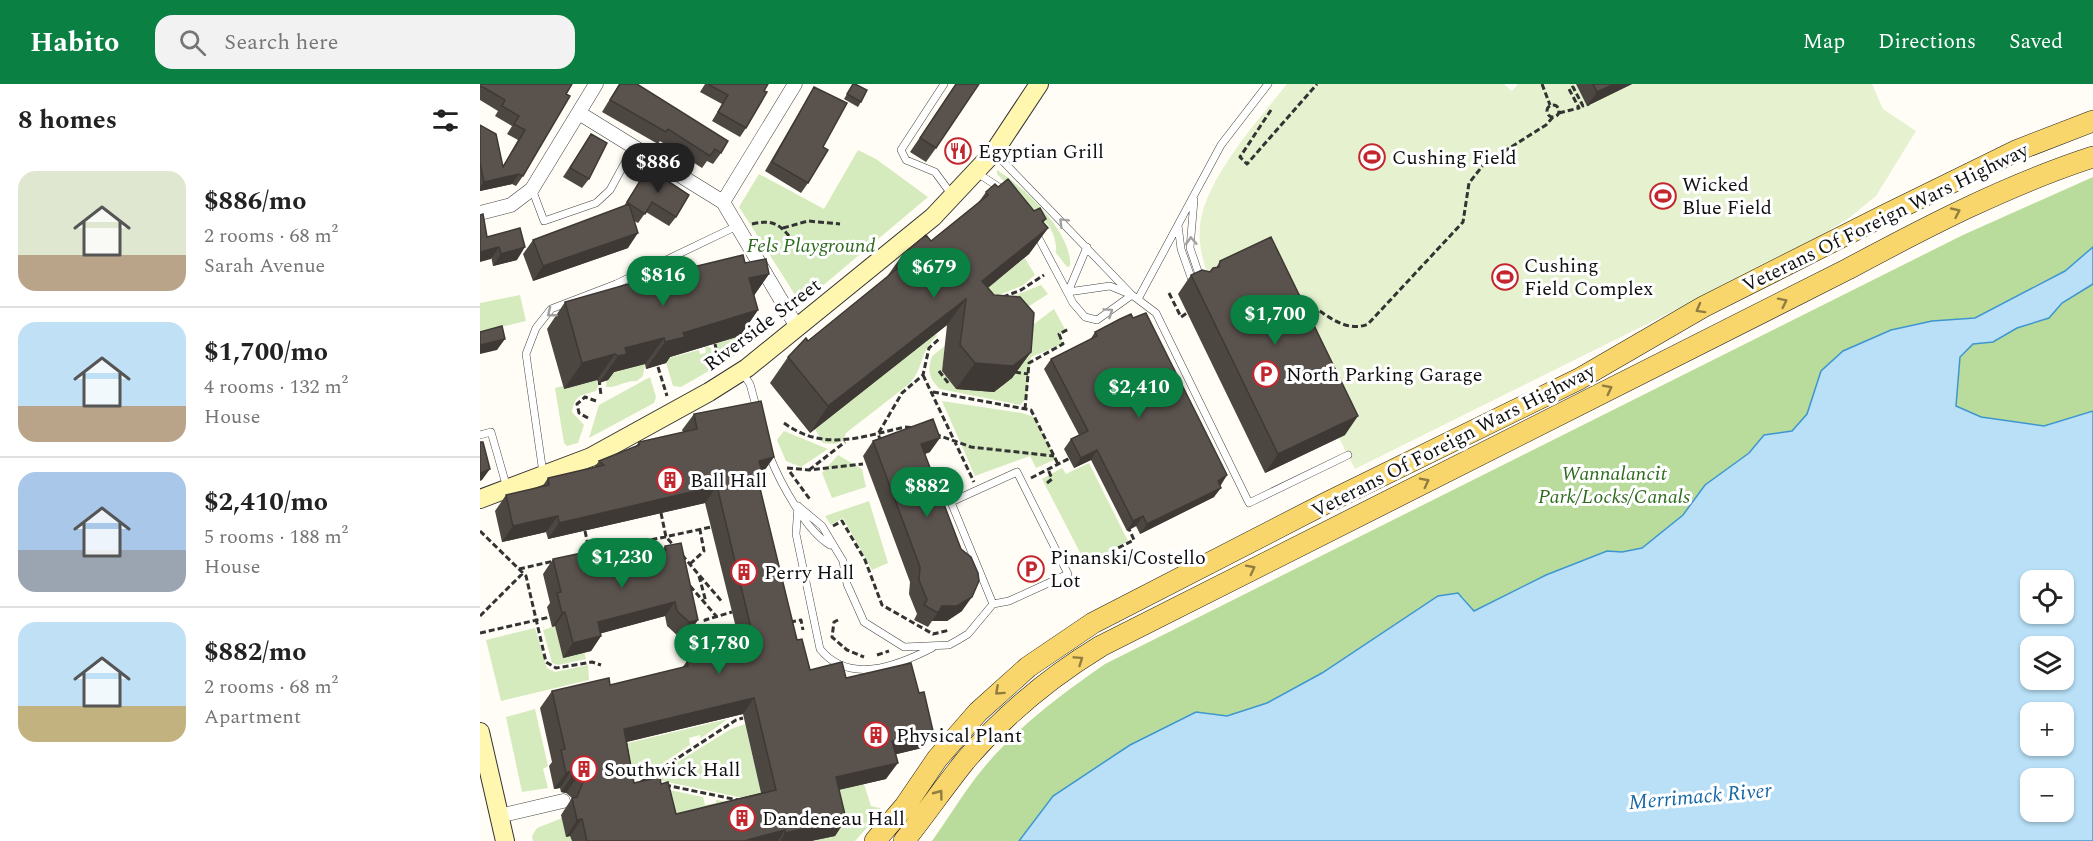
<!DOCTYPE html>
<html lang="en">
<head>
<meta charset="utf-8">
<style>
  :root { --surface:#fff; --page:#f2f2f2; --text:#222; --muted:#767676; --line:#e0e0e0; --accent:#0b8043 }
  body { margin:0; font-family:Spectral,serif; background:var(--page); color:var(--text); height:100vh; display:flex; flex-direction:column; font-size:22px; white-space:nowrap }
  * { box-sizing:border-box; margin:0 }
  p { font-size:20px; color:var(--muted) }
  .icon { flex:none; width:33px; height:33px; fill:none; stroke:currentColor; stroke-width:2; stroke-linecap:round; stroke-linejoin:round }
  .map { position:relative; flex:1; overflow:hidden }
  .sheet { display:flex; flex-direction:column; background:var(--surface); width:480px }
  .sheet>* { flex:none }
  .fabs { position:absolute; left:1540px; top:486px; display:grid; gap:12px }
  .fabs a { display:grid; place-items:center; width:54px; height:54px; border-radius:12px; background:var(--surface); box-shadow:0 2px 4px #0004; font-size:30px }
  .price { position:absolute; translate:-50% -51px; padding:0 14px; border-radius:21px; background:var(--accent); color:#fff; font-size:20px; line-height:39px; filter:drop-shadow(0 2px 3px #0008) }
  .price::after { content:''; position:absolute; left:50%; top:36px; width:18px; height:14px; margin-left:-9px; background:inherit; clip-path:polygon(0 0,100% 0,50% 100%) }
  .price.selected { background:#222; color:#fff }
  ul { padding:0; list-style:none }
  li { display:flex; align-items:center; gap:18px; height:150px; padding:0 18px }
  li+li { border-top:2px solid var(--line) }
  li span { display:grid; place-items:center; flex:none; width:168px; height:120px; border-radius:18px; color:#555 }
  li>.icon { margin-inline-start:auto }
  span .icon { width:72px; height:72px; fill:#fffc; stroke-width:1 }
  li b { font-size:26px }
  h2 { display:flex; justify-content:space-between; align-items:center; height:72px; padding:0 18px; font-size:26px }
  header { display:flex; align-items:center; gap:36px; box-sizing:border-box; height:84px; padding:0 30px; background:var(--accent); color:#fff }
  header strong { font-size:28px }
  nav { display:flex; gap:33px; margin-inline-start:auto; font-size:21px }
  .search { width:420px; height:54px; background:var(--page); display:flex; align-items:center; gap:15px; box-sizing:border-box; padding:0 21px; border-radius:18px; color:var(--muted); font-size:22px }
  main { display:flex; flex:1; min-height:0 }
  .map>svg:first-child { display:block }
</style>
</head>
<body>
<header>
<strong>Habito</strong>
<div class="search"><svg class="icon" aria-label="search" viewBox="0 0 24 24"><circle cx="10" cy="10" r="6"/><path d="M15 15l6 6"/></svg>Search here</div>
<nav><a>Map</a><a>Directions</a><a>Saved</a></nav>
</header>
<main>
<section class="sheet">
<h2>8 homes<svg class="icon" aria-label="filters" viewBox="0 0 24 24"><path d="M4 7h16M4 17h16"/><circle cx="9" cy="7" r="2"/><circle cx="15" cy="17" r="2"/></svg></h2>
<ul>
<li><span style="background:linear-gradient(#dfe7d0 70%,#b9a48a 0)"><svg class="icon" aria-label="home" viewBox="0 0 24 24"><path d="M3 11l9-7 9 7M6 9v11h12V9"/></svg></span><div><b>$886/mo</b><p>2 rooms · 68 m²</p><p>Sarah Avenue</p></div></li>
<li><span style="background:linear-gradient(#bfe0f5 70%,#b9a48a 0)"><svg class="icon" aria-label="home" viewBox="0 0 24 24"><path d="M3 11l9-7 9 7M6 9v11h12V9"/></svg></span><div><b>$1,700/mo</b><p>4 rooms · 132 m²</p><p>House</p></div></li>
<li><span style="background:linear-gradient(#a9c7e8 65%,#9aa5b1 0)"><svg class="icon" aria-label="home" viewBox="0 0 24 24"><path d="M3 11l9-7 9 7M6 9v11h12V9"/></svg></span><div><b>$2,410/mo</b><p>5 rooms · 188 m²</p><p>House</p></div></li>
<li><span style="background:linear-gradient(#bfe0f5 70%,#c2b280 0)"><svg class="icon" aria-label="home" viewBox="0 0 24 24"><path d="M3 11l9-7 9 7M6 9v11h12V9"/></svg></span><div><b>$882/mo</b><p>2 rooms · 68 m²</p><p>Apartment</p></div></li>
</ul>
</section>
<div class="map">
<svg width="1613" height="757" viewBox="0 0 1613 757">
  <rect width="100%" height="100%" fill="#fffdf5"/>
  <path fill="#d5ebbd" d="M378,66L396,75L448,113L321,220L259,123L279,90L344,125Z
    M517,86C544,103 593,149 590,182L587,183L576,169C577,157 572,141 561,135L517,90Z
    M545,174L555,191L542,202L499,219L521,217L561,201L568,210L529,235L539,251L574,225L586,247L579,250L583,260L551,273L546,315L540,321L460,305C449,295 447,287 452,272L465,262L462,287L484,223Z
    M40,211L46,237L0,248V219Z
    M285,244L286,247L240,282L235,260Z
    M453,248L457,252C438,270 445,283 429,300L366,349L363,357L354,360L343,359L335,345L440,260L442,261Z
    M225,262L231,264L234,284L201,303L193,302L185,275L219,266L220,270L226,269Z
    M165,280L163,292L157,297C145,296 137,304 126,303L127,290Z
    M170,293L176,313L174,319L109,354L119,321Z
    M117,296L118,302L116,307C101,312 95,310 92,328L104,341L98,359L87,362L84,359L75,304L82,302L84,305Z
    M462,317L542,329L554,333L576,375L556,384L550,372L495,392Z
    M304,347L348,365L321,383L306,377L297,356Z
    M358,371L382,385L386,403L352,414L342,389Z
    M609,379L648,457L606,480L562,395L582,384L586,390Z
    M389,417L408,479L392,486L363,434L351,441L345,432Z
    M75,542L83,574L104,568L106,575L78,581L72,579L63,546Z
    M55,544L67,584L75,588L108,581L109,596L21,617L6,556Z
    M55,625L68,682L63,685L68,704L42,708L26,633Z
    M248,635L221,654L220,651L209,654L210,661L165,691L150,694L136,662Z
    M265,640L282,713L272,716L178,696L177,691L251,645Z
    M384,700L391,722L400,724L402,727L375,757H332L354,752L344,709Z
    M180,704L223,713L225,721L236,719V716L270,722L197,743Z
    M82,734L86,752H90L92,757H53L52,752L57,744Z"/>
  <path fill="#b9dc9c" d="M1613,93V163L1585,187L1495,234L1452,237L1341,287L1327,330L1312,347L1284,351L1269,369L1225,401L1203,431L1162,464L1142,468L1126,467L1066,491L994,527L983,513L958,512L842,589L787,619L747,632L716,628L688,643L573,712L539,757H452C467,736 481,713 497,692C532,647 579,612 625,580L1483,151Z
    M1613,200V327L1564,342L1501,333L1476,322L1480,272L1493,260L1513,258L1537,244L1569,234L1582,219Z"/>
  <path fill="#e6f2cf" d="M807,0H1024L1032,7L1038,0H1392L1403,25L1436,47L1396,112L1369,134L1324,162L875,385L859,354L729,195C723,177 718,160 720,141C725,95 779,35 807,0Z"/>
  <path fill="#b9e0f7" stroke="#3f96cf" stroke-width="1.5" fill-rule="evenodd" d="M1613,163V200L1582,219L1569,234L1537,244L1513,258L1493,260L1480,273L1476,322L1501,333L1564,342L1613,327V757H539L573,712L650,661L716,628L747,632L787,619L842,589L958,512L978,509L994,527L1066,491L1127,467L1142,468L1162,464L1203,431L1225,401L1269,369L1284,351L1312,347L1327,330L1341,287L1363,267L1411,246L1452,237L1495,234L1585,187ZM1551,496H1584V530H1551ZM1551,562H1584V596H1551ZM1551,628H1584V662H1551ZM1551,694H1584V728H1551Z"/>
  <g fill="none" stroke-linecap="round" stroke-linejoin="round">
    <g stroke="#444" stroke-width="8">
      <path id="lane" d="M464,0L421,66L426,76L455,88L472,111
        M514,68L650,209
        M497,89L525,107
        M52,105L64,137L116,119L130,106L154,62
        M714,116L710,164L721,196
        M698,141L701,165L713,199
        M556,149L593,219L605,233L617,236L652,211
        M588,208L630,202L652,211L676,229L769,419L868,371
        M588,208L607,163
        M658,215L741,61L788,0
        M263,290L270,300L277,326
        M0,351L11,348L27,404
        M290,373C300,398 326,447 350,461
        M63,389L46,270L56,244L71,225L136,200L257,142
        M471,418L537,388L588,490L529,517L513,520
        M318,422L342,442L363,477L367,500L384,538L424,563L469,561L478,556L488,550L513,520L459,389
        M318,422L316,450L340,565C369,601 417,582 452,564"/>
    </g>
    <g stroke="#444" stroke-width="15">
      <path id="street" d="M99,29L243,118L317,243
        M243,118L315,0
        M0,129L31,121L52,105L116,0
        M19,732L83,717"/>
    </g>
    <g stroke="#333" stroke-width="20">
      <path id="secondary" d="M0,415L111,373L229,308L267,284L453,133L514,68L559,0
        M0,648L25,757"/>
    </g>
    <g stroke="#222" stroke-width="22">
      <path id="primary" d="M395,757L425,722L457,675L498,628L548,583L613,539L848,418L1099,295L1223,223L1403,132L1538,66L1613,37
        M424,757C445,731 464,703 485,677C524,631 570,593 621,562L1368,185C1448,142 1527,101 1613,73"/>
    </g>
    <path stroke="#333" stroke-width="3" stroke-dasharray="6 3" stroke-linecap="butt" d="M1062,0L1070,21
      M1067 27a6 6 0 1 1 12 0a6 6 0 1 1-12 0Z
      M791,26L760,73L767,80L837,0
      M1079,29L1099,24L1089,5L1093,3L1103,22L1109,20
      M272,140C289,136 298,138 309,152
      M303,144L328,137L360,140
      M689,209L701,233L707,229
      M818,211C838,224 863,251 888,240L983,138L989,99L1004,80L1066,41L1073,33
      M523,213L541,206L564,191
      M235,260L240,282
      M178,283L187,312
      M459,287L469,300
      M535,288L548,290
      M443,291L494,398
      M119,295L121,311
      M453,308L551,326L578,380
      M545,325L549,279L583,260L579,250L589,245
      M108,334L99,329L97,320L105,313L116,317
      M304,339C344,368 381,353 425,343L435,344
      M455,350L491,363L574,372
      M401,357L398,350L422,309L443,291L449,264L459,255
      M307,384L329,386L383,380
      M329,386L365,358
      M310,388L331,417
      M551,394L590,374
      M567,399L572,395L568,385
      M181,429L186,453L195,463
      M353,442L362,437L385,476L402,521L453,550L470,546
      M0,447L46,492L66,578L76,584L112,578L121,581
      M105,447L110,470
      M151,461L153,474
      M101,471L231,443
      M202,471L243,519
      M210,480L224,467L220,446
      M606,480L654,456L649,445
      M39,485L74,477
      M219,492L226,518
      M210,502L237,533
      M0,532L43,489
      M358,536L354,538L352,553L367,566L384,573
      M310,538L321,536L323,546
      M0,549L70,533
      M230,555L225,536L252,528
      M397,571L409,567
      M161,698L256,636L263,634
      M185,701L258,716"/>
    <use href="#lane" stroke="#fff" stroke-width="7"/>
    <use href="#street" stroke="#fff" stroke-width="14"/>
    <use href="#secondary" stroke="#fff6b0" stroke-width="18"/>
    <use href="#primary" stroke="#f9d66b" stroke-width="21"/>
  </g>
  <path fill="#4d4742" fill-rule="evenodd" d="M0,0H92L43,92L36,102L32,100L0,107V41L23,82L38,56L27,50L32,42L15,32L18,27L0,16Z
    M139,0H157L241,69L233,80L227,77L222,84L180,57L178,60L122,28Z
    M225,0H288L266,44L260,53L232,37L242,20L220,8Z
    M373,0L381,18L378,23L364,15Z
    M476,0L456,64L446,78L430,68Z
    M1096,0H1152L1107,22Z
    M334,3L343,63L328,99L321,109L285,87L328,13Z
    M111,50L109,95L102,104L83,93Z
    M168,84L196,133L189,142L166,128L158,139L154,137L148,164L53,197L43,170L53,156L144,122Z
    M518,103L563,139L568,144L549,170L508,204L551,268L532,294L514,308L476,305L462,287L467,241L330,349L290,299L308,273L406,194L423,170L451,157L498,119L506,108Z
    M7,153L37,176L13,182Z
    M740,177L865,351L785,389L698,210L711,191L730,188L736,184Z
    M265,179L289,190L274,211L278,226L260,252L190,273L186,279L166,285L165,280L134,288L128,296L119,299L117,296L84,305L67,245L85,218L159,197L164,190L180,191Z
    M615,248L747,391L740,401L734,413L660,450L656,442L647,447L611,376L594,384L584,365L591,355L599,351L564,285L571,275L610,256Z
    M214,330L294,373L282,389L278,397L317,556L330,586L439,609L453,647L442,664L416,670L406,695L359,706L366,735L355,752L331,757H92L90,752L86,753L81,731L92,714L86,709L81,708L80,704L74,705L69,682L72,678L60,624L72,607L130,601L202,584L207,577L261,564L225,419L68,455L66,448L22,458L15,427L26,411L62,403L68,394L114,384L119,377L155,363L159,358L203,348L202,346ZM263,630L281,709L196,730L181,700L154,699L147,658Z
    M393,357L450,368L445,370L482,527L467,537H452L448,543L434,536L437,530L429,510L430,498L383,372Z
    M185,462L218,536L208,550L199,553L187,542L185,532L121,549V552L111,567L83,574L75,542L72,543L67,523L70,519L63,490L73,475L105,482L182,467Z"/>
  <path fill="#3f3936" d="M1134,0H1152L1107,22L1117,8Z
    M39,90L32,100L0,107V103L4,98Z
    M566,135L548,160L568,144L549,170L484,223L502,197L562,137Z
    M158,149L148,164L53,197L63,182Z
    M19,163L11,175L0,178V168Z
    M45,163L37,176L13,182L21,170Z
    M289,190L271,216L269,194Z
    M486,215L467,241L330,349L348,322Z
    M278,226L260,252L190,273L186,279L166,285L185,258L203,249Z
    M184,254L165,280L134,288L128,296L119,299L138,272L145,264Z
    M25,255L17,266L0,270V261Z
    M551,268L532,294L514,308L476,305L495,279Z
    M135,270L117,296L84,305L102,279Z
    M878,332L865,351L785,389L798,370Z
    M460,354L450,368L431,375L441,360Z
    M617,366L611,376L594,384L601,374Z
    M294,373L282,390L279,377Z
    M10,385L2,396L0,397V389Z
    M747,391L741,401L731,407L738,397Z
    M237,402L225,419L68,455L79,439Z
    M741,404L734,413L660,450L667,440Z
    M78,432L66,448L22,458L33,442Z
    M663,432L656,442L647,447L653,437Z
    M492,513L482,527L467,537H452L462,522Z
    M195,518L185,532L108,553L118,538Z
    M85,528L75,542L72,543L82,529Z
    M218,536L208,550L199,553L209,538Z
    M121,552L111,567L83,574L93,559Z
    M274,614L263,630L133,661L144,645Z
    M453,647L442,664L401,674L412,657Z
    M418,679L406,695L344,709L356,693Z
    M91,687L80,704L74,705L86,689Z
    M92,692H98L86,709L81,708Z
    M102,735L90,752L86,753L97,736Z
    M366,735L355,752L331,757H300L305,749Z
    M305,746L298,757H266L267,756Z"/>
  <path fill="#5a524d" stroke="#3f3936" stroke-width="1.5" fill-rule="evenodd" d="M0,0H92L86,10L90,12L43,92L39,90L4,98L0,79V41L16,50L23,83L45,46L34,40L39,32L22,22L25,16L3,3H0Z
    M140,0H157L248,57L241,69L235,65L230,72L188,45L186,48L130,16Z
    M228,0H288L284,7L287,8L266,44L238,28L248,11Z
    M373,0H375L387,6L381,18L367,10Z
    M476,0H499L456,64L440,54Z
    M1113,0H1134L1117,8Z
    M334,3L367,19L343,63L348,66L328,99L292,78Z
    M111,50L127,59L109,95L90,84Z
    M168,84L209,111L196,133L172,118L165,130L147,118Z
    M528,95L554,127L560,124L566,135L562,137L568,144L502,197L514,211L540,213L554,229L551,268L533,282L495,279L480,261L486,215L348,322L308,273L326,254L328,257L418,184L416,182L426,174L423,170L446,151L451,157L508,111L506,108L515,100L518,103Z
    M149,120L158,149L63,182L53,156Z
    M3,130L7,153L40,144L45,163L21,170L19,163L0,168V131Z
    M791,153L878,332L798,370L711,191L722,186L730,188L733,184L739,183L740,177Z
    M263,171L265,179L286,175L289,190L269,194L278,226L203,249L205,253L185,258L184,254L145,264L147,270L138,272L135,270L102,279L85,218L166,195L164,190L179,186L180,191Z
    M666,229L747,391L738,397L741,404L667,440L663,432L653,437L617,366L601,374L591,355L608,347L571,275L617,252L615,248L640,235L651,230L653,234Z
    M22,242L25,255L0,261V248Z
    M281,317L294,373L279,377L283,391L277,392L317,556L322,555L330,586L362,578L366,594L431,579L439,609L444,608L453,647L412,657L418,679L356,693L366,735L305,749V746L267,756V757H107L102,735L97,736L92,714L97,713L103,698L98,692H92L91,687L86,689L81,666L85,665L72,607L129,594L130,601L208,582L207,577L275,561L237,402L79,439L78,432L33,442L26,411L69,401L68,394L124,381L119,377L159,361V358L217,345L214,330ZM274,614L296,706L196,730L188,698L181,700L180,693L154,699L144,645Z
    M453,335L460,354L441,360L481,465L491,473L498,489L499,497L492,513L477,522H462L458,529L444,521L447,516L439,496L440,483L393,357Z
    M0,358H3L10,385L0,389Z
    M201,459L218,536L209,538L197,527L195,518L118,538L121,552L93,559L85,528L82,529L77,509L81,508L73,475L102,469L105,482L186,466L185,462Z"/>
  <defs><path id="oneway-chevron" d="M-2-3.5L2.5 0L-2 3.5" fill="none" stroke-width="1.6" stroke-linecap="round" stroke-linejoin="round" transform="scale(1.5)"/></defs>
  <g stroke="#917d42">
    <use href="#oneway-chevron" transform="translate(1476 128) rotate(-25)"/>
    <use href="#oneway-chevron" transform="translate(1303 218) rotate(-26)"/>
    <use href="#oneway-chevron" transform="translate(1220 225) rotate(151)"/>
    <use href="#oneway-chevron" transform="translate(1128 305) rotate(-27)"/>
    <use href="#oneway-chevron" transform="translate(945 398) rotate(-27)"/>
    <use href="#oneway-chevron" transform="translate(771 485) rotate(-27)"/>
    <use href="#oneway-chevron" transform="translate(599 576) rotate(-34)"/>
    <use href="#oneway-chevron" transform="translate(519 607) rotate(138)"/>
    <use href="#oneway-chevron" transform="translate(459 710) rotate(-53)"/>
  </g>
  <g stroke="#a0a0a0">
    <use href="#oneway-chevron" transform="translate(583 138) rotate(-135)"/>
    <use href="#oneway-chevron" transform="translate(711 157) rotate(-93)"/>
    <use href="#oneway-chevron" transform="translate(629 228) rotate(-34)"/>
    <use href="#oneway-chevron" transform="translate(71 229) rotate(142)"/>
  </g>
  <defs>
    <g id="restaurant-ring" transform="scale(1.35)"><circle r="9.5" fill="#fff" stroke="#c4262e" stroke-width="1.5"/><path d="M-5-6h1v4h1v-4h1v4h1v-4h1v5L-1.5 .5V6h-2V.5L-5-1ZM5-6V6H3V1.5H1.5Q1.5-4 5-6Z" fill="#c4262e"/></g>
    <g id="stadium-ring" transform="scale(1.35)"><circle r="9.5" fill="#fff" stroke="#c4262e" stroke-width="1.5"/><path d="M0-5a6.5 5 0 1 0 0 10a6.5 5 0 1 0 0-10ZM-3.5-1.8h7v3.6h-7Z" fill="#c4262e"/></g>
    <g id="parking-ring" transform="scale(1.35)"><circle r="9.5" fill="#fff" stroke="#c4262e" stroke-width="1.5"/><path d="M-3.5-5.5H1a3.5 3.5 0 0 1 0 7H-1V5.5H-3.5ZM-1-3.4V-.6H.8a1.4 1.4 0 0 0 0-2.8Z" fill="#c4262e"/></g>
    <g id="building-ring" transform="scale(1.35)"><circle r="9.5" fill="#fff" stroke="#c4262e" stroke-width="1.5"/><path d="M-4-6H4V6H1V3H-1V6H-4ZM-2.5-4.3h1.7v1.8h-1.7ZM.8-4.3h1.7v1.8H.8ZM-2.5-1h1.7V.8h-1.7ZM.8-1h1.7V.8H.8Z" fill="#c4262e"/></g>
  </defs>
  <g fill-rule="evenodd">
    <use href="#restaurant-ring" x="478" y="67"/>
    <use href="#stadium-ring" x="892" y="73"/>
    <use href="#stadium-ring" x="1183" y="112"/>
    <use href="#stadium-ring" x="1025" y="193"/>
    <use href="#parking-ring" x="786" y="290"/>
    <use href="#building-ring" x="190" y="396"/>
    <use href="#parking-ring" x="551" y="485"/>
    <use href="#building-ring" x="264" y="488"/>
    <use href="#building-ring" x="396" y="651"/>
    <use href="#building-ring" x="104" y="685"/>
    <use href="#building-ring" x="262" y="734"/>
  </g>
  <g text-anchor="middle" stroke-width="6" stroke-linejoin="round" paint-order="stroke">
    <g font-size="20" fill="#111" stroke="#fff" text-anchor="start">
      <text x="498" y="74">Egyptian Grill</text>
      <text x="912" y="80">Cushing Field</text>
      <text x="1202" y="107">Wicked<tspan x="1202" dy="23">Blue Field</tspan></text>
      <text x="1044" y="188">Cushing<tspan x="1044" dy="23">Field Complex</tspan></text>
      <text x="806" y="297">North Parking Garage</text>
      <text x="210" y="403">Ball Hall</text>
      <text x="570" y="480">Pinanski/Costello<tspan x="570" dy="23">Lot</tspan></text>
      <text x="284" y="495">Perry Hall</text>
      <text x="416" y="658">Physical Plant</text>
      <text x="124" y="692">Southwick Hall</text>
      <text x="282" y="741">Dandeneau Hall</text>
    </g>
    <g font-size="20" fill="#111" stroke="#fff">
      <text transform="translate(1405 133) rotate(-26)" y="7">Veterans Of Foreign Wars Highway</text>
      <text transform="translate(282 240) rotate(-37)" y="7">Riverside Street</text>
      <text transform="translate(973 356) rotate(-27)" y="7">Veterans Of Foreign Wars Highway</text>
    </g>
    <g font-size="20" font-style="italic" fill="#2f6b1f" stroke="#fff">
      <text x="331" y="168">Fels Playground</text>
      <text x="1134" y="396">Wannalancit<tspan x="1134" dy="23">Park/Locks/Canals</tspan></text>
    </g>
    <g font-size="21" font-style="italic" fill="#1768a6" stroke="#fff">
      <text transform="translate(1220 712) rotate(-5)" y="7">Merrimack River</text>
    </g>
  </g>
</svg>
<div class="fabs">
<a><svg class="icon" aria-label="locate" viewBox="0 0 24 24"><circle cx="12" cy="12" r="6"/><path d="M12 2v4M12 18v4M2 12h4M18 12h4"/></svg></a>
<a><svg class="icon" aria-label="layers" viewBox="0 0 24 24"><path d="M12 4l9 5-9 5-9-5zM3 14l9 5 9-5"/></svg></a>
<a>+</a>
<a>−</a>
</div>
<b class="price selected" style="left:178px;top:110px">$886</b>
<b class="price" style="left:454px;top:215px">$679</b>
<b class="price" style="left:183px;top:223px">$816</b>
<b class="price" style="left:795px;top:262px">$1,700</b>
<b class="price" style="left:659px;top:335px">$2,410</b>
<b class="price" style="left:447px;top:434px">$882</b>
<b class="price" style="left:142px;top:505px">$1,230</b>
<b class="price" style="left:239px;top:591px">$1,780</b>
</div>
</main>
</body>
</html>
